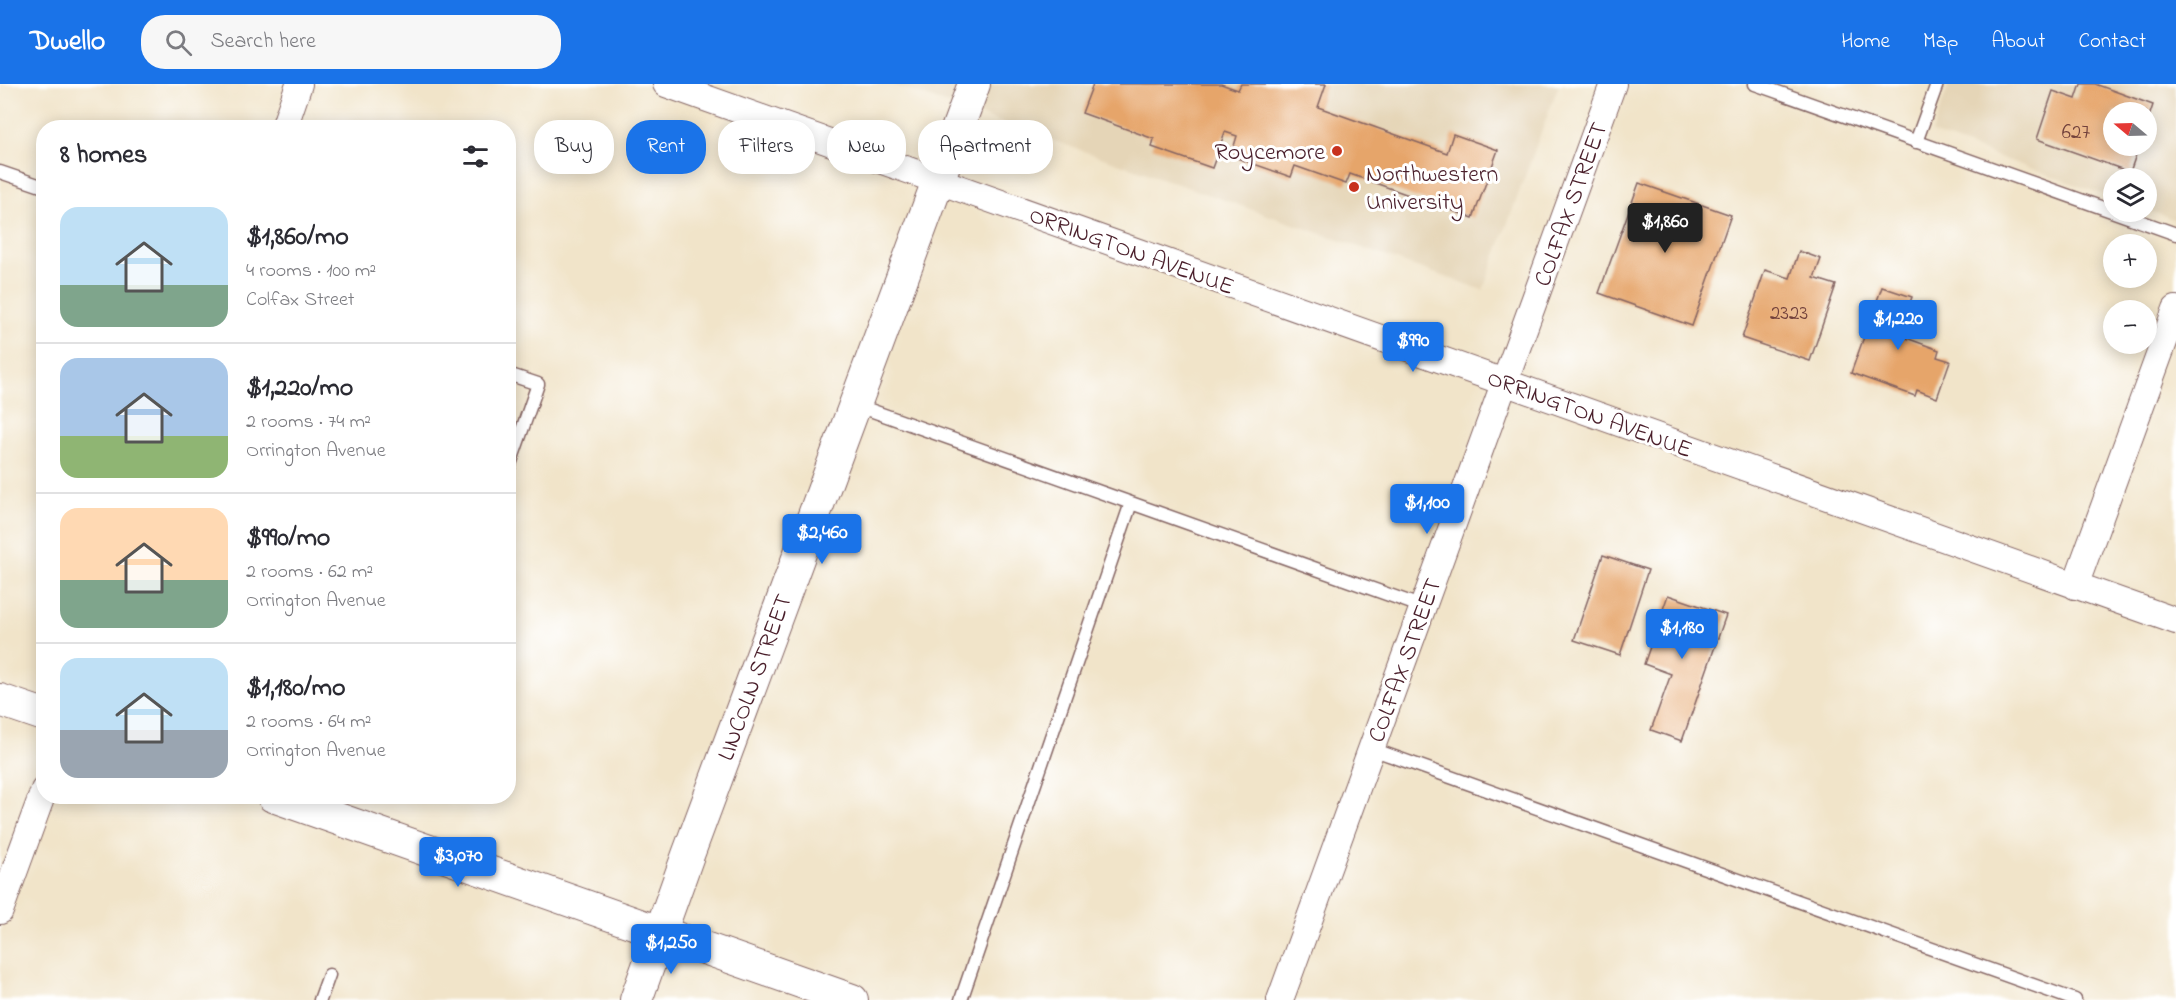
<!DOCTYPE html>
<html lang="en">
<head>
<meta charset="utf-8">
<style>
  :root { --surface:#fff; --page:#f7f7f7; --text:#2b2b33; --muted:#7c7c81; --line:#e1e1e2; --accent:#1a73e8 }
  body { margin:0; font-family:"Indie Flower",sans-serif; background:var(--page); color:var(--text); height:100vh; display:flex; flex-direction:column; font-size:22px; white-space:nowrap }
  * { box-sizing:border-box; margin:0 }
  p { font-size:20px; color:var(--muted) }
  .icon { flex:none; width:33px; height:33px; fill:none; stroke:currentColor; stroke-width:2; stroke-linecap:round; stroke-linejoin:round }
  .map { position:relative; flex:1; overflow:hidden }
  .drawer { position:absolute; left:36px; top:36px; width:480px; height:684px; display:flex; flex-direction:column; background:var(--surface); border-radius:24px; box-shadow:0 3px 15px #0003 }
  .drawer>* { flex:none }
  .top-card { position:absolute; left:534px; top:36px; width:570px; height:54px; display:flex; gap:12px }
  .needle { width:39px; rotate:289deg }
  .controls { position:absolute; left:2103px; top:18px; display:grid; gap:12px }
  .controls a { display:grid; place-items:center; width:54px; height:54px; border-radius:50%; background:var(--surface); box-shadow:0 3px 15px #0003; font-size:30px }
  .price { position:absolute; translate:-50% -51px; padding:0 14px; border-radius:6px; background:var(--accent); color:#fff; font-size:20px; line-height:39px; filter:drop-shadow(0 2px 3px #0008) }
  .price::after { content:''; position:absolute; left:50%; top:36px; width:18px; height:14px; margin-left:-9px; background:inherit; clip-path:polygon(0 0,100% 0,50% 100%) }
  .price.current { background:#222; color:#fff }
  ul { padding:0; list-style:none }
  li { display:flex; align-items:center; gap:18px; height:150px; padding:0 24px }
  li+li { border-top:2px solid var(--line) }
  li span { display:grid; place-items:center; flex:none; width:168px; height:120px; border-radius:18px; color:#555 }
  li>.icon { margin-inline-start:auto }
  span .icon { width:72px; height:72px; fill:#fffc; stroke-width:1 }
  li b { font-size:26px }
  h2 { display:flex; justify-content:space-between; align-items:center; height:72px; padding:0 24px; font-size:26px }
  .pill { padding:0 21px; border-radius:24px; background:var(--surface); box-shadow:0 3px 15px #0003; font-size:21px; line-height:54px }
  .pill.current { background:var(--accent); color:#fff }
  header { display:flex; align-items:center; gap:36px; box-sizing:border-box; height:84px; padding:0 30px; background:var(--accent); color:#fff }
  header strong { font-size:28px }
  nav { display:flex; gap:33px; margin-inline-start:auto; font-size:21px }
  .search { width:420px; height:54px; background:var(--page); display:flex; align-items:center; gap:15px; box-sizing:border-box; padding:0 21px; border-radius:24px; color:var(--muted); font-size:22px }
  .map>svg:first-child { display:block }
</style>
</head>
<body>
<header>
<strong>Dwello</strong>
<div class="search"><svg class="icon" aria-label="search" viewBox="0 0 24 24"><circle cx="10" cy="10" r="6"/><path d="M15 15l6 6"/></svg>Search here</div>
<nav><a>Home</a><a>Map</a><a>About</a><a>Contact</a></nav>
</header>
<div class="map">
<svg width="2176" height="916" viewBox="0 0 2176 916">
  <rect width="100%" height="100%" fill="#fff"/>
  <filter id="ink" filterUnits="userSpaceOnUse"><feTurbulence type="fractalNoise" baseFrequency=".0167" numOctaves="2"/><feDisplacementMap in="SourceGraphic" scale="12" xChannelSelector="R" yChannelSelector="G"/><feConvolveMatrix kernelMatrix="1 2 1 2 8 2 1 2 1" color-interpolation-filters="sRGB"/></filter>
  <filter id="wash" filterUnits="userSpaceOnUse"><feTurbulence type="fractalNoise" baseFrequency=".008" numOctaves="4" result="noise"/><feDisplacementMap in="SourceGraphic" scale="24" xChannelSelector="R" yChannelSelector="G"/><feGaussianBlur stdDeviation="1.35" result="paint"/><feColorMatrix in="noise" values="0 0 0 0 0 0 0 0 0 0 0 0 0 0 0 0 0 1.4 0 .05"/><feComposite in="paint" operator="in"/></filter>
  <g filter="url(#wash)">
    <rect width="100%" height="100%" fill="#f1e4c9"/>
    <path fill="#e5d5b7" fill-rule="evenodd" d="M890,0H1559L1483,206Z
      M1949,0H2176V136L2147,126L2146,94H2114L2113,114L1932,49ZM2114,28H2146V62H2114Z"/>
    <g id="blocks">
      <path fill="#e6a56b" d="M1093,0H1221L1238,6L1241,0H1326L1318,23L1447,69L1453,50L1498,66L1473,134L1350,90L1346,100L1295,82L1291,93L1231,72L1237,52L1225,48L1212,84L1152,63L1154,55L1082,29Z
        M2081,0H2095L2153,21L2147,39L2146,28H2114V62H2139L2130,88L2037,55L2053,7L2076,15Z
        M1639,99L1731,131L1692,242L1599,209Z
        M1799,167L1821,175L1814,194L1836,201L1810,277L1742,254L1765,186L1790,194Z
        M1882,203L1912,213L1898,251L1939,266L1937,273L1950,277L1937,314L1917,306L1915,312L1851,289Z
        M1603,471L1648,486L1620,571L1574,556Z
        M1668,511L1726,531L1682,657L1651,646L1671,590L1644,580Z"/>
    </g>
  </g>
  <g filter="url(#ink)">
    <use href="#blocks" fill-opacity="0" stroke="#846462" stroke-width="1.5"/>
    <g fill="none" stroke-linecap="round" stroke-linejoin="round">
      <g stroke="#846462" stroke-width="15">
        <path id="service" d="M1755,0L2176,150
          M1916,58L1937,0
          M0,88L44,103
          M508,290L538,300L508,386
          M856,321L1423,523
          M1372,665L2075,916
          M320,916L329,891
          M961,916L1131,419"/>
      </g>
      <g stroke="#846462" stroke-width="28">
        <path id="minor" d="M666,0L2176,537
          M284,44L299,0
          M2075,502L2176,225
          M0,827L44,706
          M1280,916L1613,0"/>
      </g>
      <g stroke="#846462" stroke-width="34">
        <path id="tertiary" d="M0,616L44,631
          M273,712L852,916
          M636,916L688,771L974,0"/>
      </g>
      <use href="#service" stroke="#fff" stroke-width="12"/>
      <use href="#minor" stroke="#fff" stroke-width="26"/>
      <use href="#tertiary" stroke="#fff" stroke-width="32"/>
    </g>
  </g>
  <g fill="#c8321e" stroke="#fff" stroke-width="2">
    <circle cx="1337" cy="67" r="6"/>
    <circle cx="1354" cy="103" r="6"/>
  </g>
  <g text-anchor="middle" stroke-width="6" stroke-linejoin="round" paint-order="stroke">
    <g font-size="21" fill="#71403b">
      <text x="2076" y="54">627</text>
      <text x="1789" y="235">2323</text>
    </g>
    <g font-size="24" fill="#4a1f2b" stroke="#fff" text-anchor="end">
      <text x="1325" y="75">Roycemore</text>
      <text x="1366" y="97" text-anchor="start">Northwestern<tspan x="1366" dy="28">University</tspan></text>
    </g>
    <g font-size="24" fill="#4a1f2b" stroke="#fff">
      <text transform="translate(1570 120) rotate(-70)" y="8">COLFAX STREET</text>
      <text transform="translate(1132 166) rotate(20)" y="8">ORRINGTON AVENUE</text>
      <text transform="translate(1590 329) rotate(20)" y="8">ORRINGTON AVENUE</text>
      <text transform="translate(1404 576) rotate(-70)" y="8">COLFAX STREET</text>
      <text transform="translate(754 593) rotate(-70)" y="8">LINCOLN STREET</text>
    </g>
  </g>
</svg>
<div class="controls">
<a><svg class="needle" viewBox="-14 -14 28 28"><path d="M0-13l5 13h-10z" fill="#e53935"/><path d="M0 13l5-13h-10z" fill="#7c7c81"/></svg></a>
<a><svg class="icon" aria-label="layers" viewBox="0 0 24 24"><path d="M12 4l9 5-9 5-9-5zM3 14l9 5 9-5"/></svg></a>
<a>+</a>
<a>−</a>
</div>
<b class="price current" style="left:1665px;top:170px">$1,860</b>
<b class="price" style="left:1898px;top:267px">$1,220</b>
<b class="price" style="left:1413px;top:289px">$990</b>
<b class="price" style="left:1427px;top:451px">$1,100</b>
<b class="price" style="left:822px;top:481px">$2,460</b>
<b class="price" style="left:1682px;top:576px">$1,180</b>
<b class="price" style="left:458px;top:804px">$3,070</b>
<b class="price" style="left:671px;top:891px">$1,250</b>
<div class="top-card">
<a class="pill">Buy</a>
<a class="pill current">Rent</a>
<a class="pill">Filters</a>
<a class="pill">New</a>
<a class="pill">Apartment</a>
</div>
<section class="drawer">
<h2>8 homes<svg class="icon" aria-label="filters" viewBox="0 0 24 24"><path d="M4 7h16M4 17h16"/><circle cx="9" cy="7" r="2"/><circle cx="15" cy="17" r="2"/></svg></h2>
<ul>
<li><span style="background:linear-gradient(#bfe0f5 65%,#7fa58c 0)"><svg class="icon" aria-label="home" viewBox="0 0 24 24"><path d="M3 11l9-7 9 7M6 9v11h12V9"/></svg></span><div><b>$1,860/mo</b><p>4 rooms · 100 m²</p><p>Colfax Street</p></div></li>
<li><span style="background:linear-gradient(#a9c7e8 65%,#8fb573 0)"><svg class="icon" aria-label="home" viewBox="0 0 24 24"><path d="M3 11l9-7 9 7M6 9v11h12V9"/></svg></span><div><b>$1,220/mo</b><p>2 rooms · 74 m²</p><p>Orrington Avenue</p></div></li>
<li><span style="background:linear-gradient(#ffd9b3 60%,#7fa58c 0)"><svg class="icon" aria-label="home" viewBox="0 0 24 24"><path d="M3 11l9-7 9 7M6 9v11h12V9"/></svg></span><div><b>$990/mo</b><p>2 rooms · 62 m²</p><p>Orrington Avenue</p></div></li>
<li><span style="background:linear-gradient(#bfe0f5 60%,#9aa5b1 0)"><svg class="icon" aria-label="home" viewBox="0 0 24 24"><path d="M3 11l9-7 9 7M6 9v11h12V9"/></svg></span><div><b>$1,180/mo</b><p>2 rooms · 64 m²</p><p>Orrington Avenue</p></div></li>
</ul>
</section>
</div>
</body>
</html>
